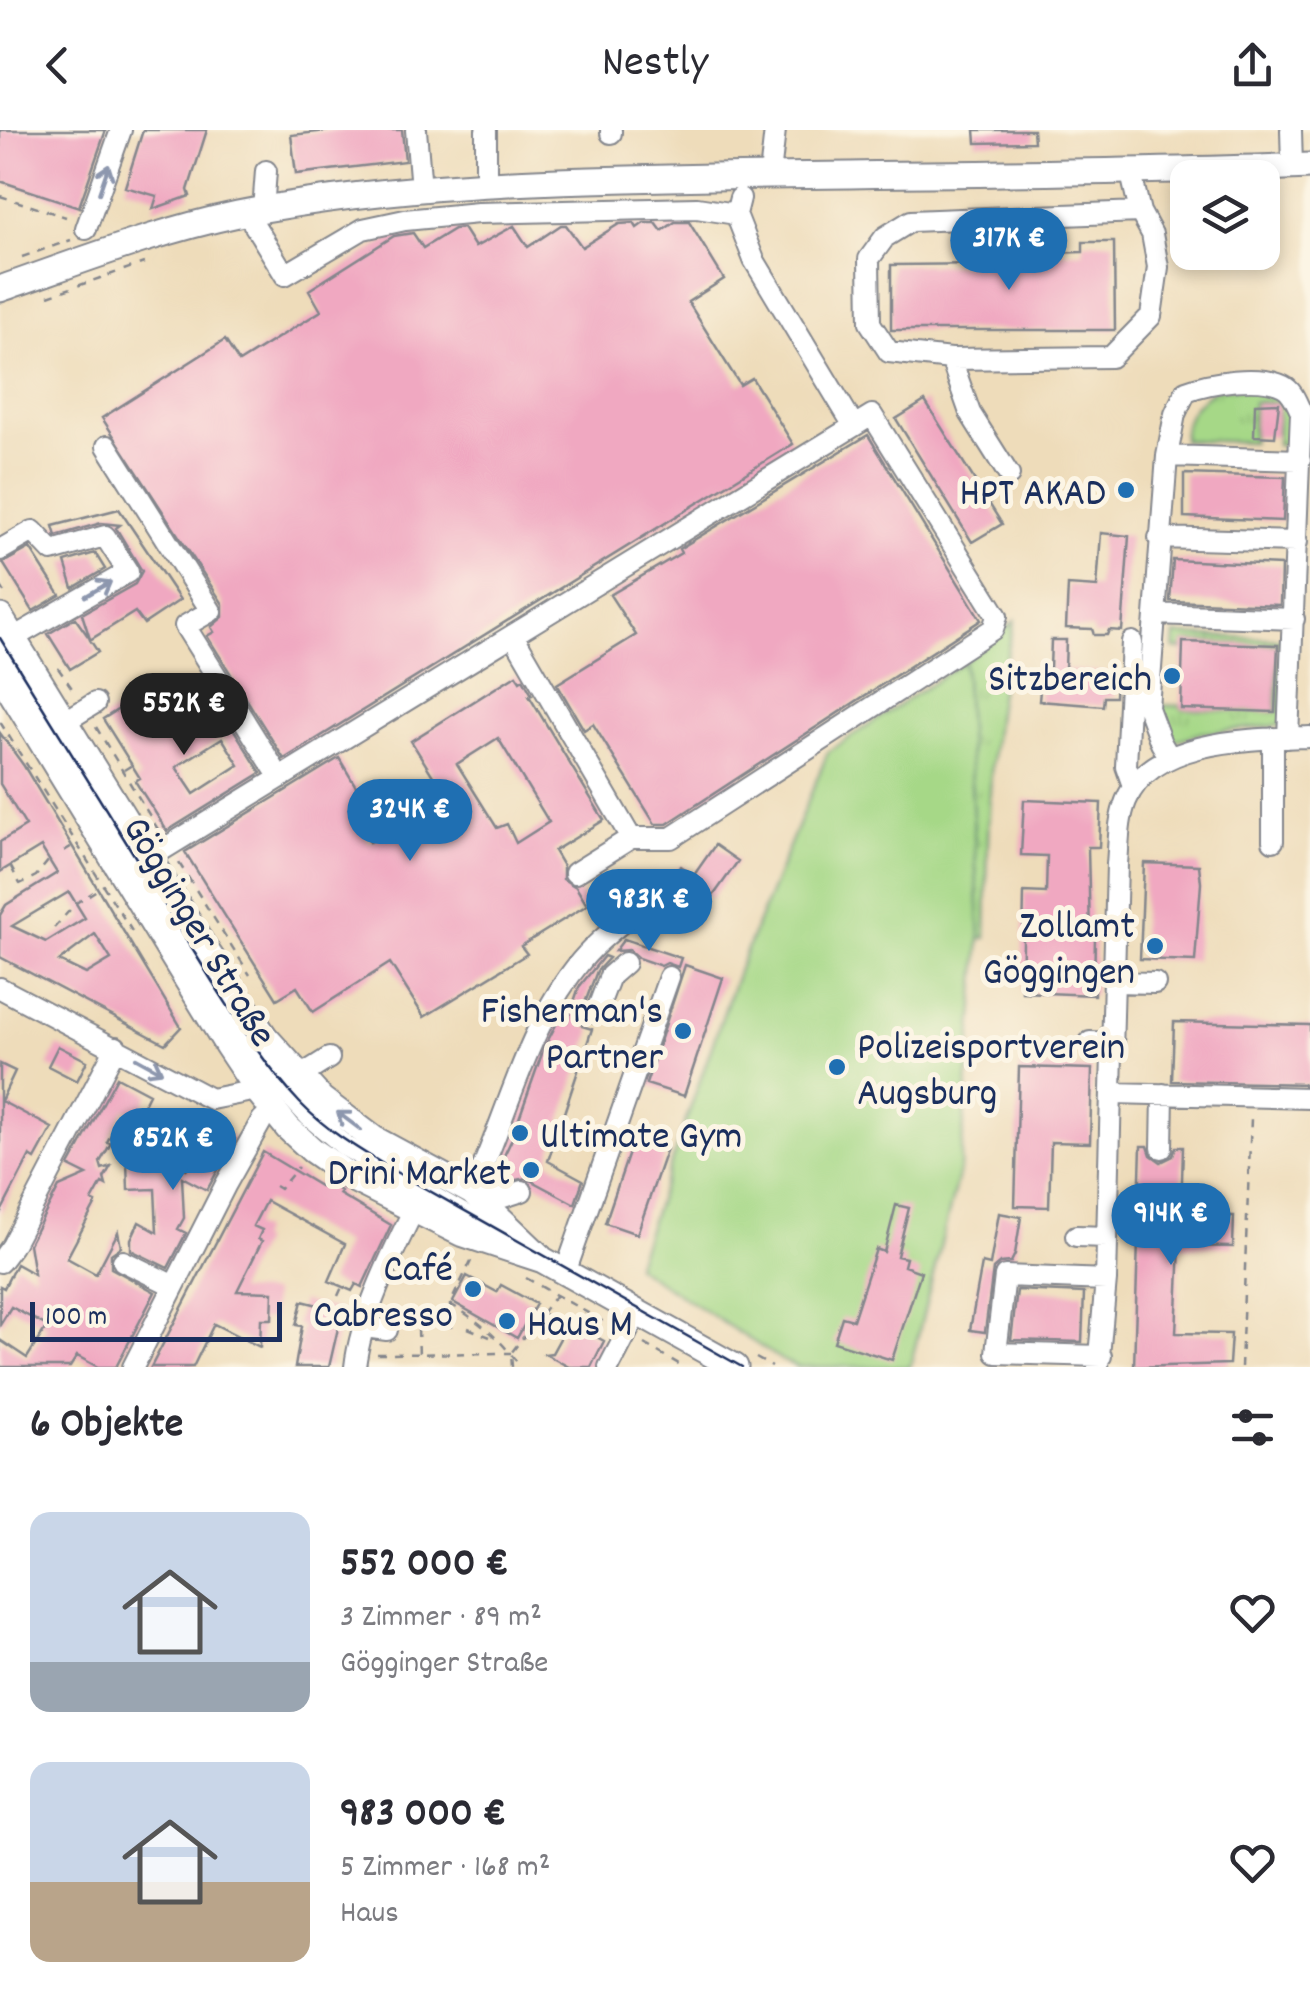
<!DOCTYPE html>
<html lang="de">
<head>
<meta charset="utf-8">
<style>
  :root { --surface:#fff; --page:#f2f2f3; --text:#2b2b33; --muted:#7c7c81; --accent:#1f6fb2 }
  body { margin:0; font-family:Dekko,sans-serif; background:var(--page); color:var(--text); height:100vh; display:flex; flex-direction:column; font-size:38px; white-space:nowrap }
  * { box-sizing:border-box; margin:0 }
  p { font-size:32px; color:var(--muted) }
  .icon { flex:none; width:55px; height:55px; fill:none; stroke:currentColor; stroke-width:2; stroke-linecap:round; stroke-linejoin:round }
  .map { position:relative; height:1237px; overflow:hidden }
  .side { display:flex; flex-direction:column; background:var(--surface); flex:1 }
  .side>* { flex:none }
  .buttons { position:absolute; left:1170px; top:30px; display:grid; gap:20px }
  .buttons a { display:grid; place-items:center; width:110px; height:110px; border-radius:20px; background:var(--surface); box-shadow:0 5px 15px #0003; font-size:50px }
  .scale { position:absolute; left:30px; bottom:25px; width:252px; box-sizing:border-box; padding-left:10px; border:5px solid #1b2f5e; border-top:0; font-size:28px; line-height:35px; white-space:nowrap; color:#1b2f5e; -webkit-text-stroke:8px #fcf5e5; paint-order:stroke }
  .price { position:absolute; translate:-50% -85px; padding:0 22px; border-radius:35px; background:var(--accent); color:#fff; font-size:32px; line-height:65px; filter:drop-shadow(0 2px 5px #0008) }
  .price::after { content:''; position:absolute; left:50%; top:60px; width:30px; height:22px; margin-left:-15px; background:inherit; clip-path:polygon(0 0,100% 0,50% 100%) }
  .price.active { background:#222; color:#fff }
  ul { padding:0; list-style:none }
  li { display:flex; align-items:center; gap:30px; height:250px; padding:0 30px }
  li span { display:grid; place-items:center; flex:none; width:280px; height:200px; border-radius:20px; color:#555 }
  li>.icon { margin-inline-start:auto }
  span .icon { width:120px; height:120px; fill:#fffc; stroke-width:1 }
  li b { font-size:42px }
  h2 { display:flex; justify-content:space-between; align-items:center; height:120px; padding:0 30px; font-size:42px }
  header { display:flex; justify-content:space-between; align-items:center; height:130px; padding:0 30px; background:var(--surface); font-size:45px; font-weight:600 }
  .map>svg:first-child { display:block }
</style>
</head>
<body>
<header><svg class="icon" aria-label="back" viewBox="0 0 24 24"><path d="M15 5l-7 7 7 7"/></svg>Nestly<svg class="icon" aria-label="share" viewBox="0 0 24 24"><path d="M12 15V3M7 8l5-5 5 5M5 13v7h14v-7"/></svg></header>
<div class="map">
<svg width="1310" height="1237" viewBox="0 0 1310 1237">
  <defs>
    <pattern id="grass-tufts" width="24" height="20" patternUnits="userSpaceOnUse" patternTransform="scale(2.5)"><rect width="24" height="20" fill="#a6d887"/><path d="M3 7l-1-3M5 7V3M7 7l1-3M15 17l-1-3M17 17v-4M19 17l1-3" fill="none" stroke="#8eba77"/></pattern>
  </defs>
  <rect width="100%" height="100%" fill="#fcf5e5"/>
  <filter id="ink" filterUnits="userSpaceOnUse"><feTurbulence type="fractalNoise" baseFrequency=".01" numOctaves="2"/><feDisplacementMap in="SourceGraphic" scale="20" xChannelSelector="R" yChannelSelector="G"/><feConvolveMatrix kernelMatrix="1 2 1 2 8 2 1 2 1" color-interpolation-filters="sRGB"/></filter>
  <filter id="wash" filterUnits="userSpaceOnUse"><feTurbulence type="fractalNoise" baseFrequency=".0048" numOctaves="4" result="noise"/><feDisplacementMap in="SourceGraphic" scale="40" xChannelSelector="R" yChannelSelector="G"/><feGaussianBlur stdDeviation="2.25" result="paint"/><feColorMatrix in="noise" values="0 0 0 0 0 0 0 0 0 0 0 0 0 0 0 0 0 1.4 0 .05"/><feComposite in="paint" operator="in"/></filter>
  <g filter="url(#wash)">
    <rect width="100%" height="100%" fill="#eedcba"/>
    <path fill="url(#grass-tufts)" stroke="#608472" stroke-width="2.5" d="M1216,258L1273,260L1292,273L1294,316L1277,315L1278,273L1253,272L1252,312L1183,310C1184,283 1195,274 1216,258Z
      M1015,491C987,594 988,701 986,808H980L964,532Z
      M1175,505L1284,509V595L1201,603L1172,612L1163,591L1161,575L1181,576L1182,579L1276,582L1278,515L1184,512L1183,519H1174Z"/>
    <path fill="#a6d887" stroke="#608472" stroke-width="2.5" d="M964,532L980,808L960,1038L910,1237H798L783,1231L635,1136L740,836L828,622Z"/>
    <g id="blocks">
      <path fill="#f0a8c1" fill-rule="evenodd" d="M0,0H106L79,77L0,51Z
        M143,0H207L188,60L190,66L153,79L157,66L125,57Z
        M336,0H402L405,31L296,44L291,5Z
        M975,0H1033L1034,12L976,13Z
        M675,92H689L724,149L688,172L740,255L752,248L793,314L284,629L207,506L214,502L211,497L223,487V474L102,288L225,210L239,232L321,181L309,160L394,106L413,103L423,118L454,99L463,98L475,117L514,96L528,117L561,95H566L582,117L619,94L634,93L637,98L644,93H656L662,101Z
        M1083,112H1114L1115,200H891V135L989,134L988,124L1083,122Z
        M925,271L1002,394L972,412L896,289Z
        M1279,273L1275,307L1254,306L1255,274Z
        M868,305L981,490L667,694H655L593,594L584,600L557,554L636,505L610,465L681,423L679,419Z
        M1184,344L1285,347L1283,391L1184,387Z
        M119,379L180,470L144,494L135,482L90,510L98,522L70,539L48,504L75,488L90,509L82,484L135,454L142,441L116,398L120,395L101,393L56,406L53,396Z
        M1101,403L1129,406L1122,501L1109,500L1107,505H1094L1092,499L1066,498L1068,455L1097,457Z
        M30,418L60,465L33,481L3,433Z
        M95,423L105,439L73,458L65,432Z
        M1173,430L1281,435L1280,475L1170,471Z
        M1051,510H1066L1065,540L1116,543L1115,567H1104L1103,576L1039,571L1042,538H1050Z
        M1183,512L1278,515L1275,582L1181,579Z
        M516,545L520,551L523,549L532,565L529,566L604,690L554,721L563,736V749L576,757L587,775L521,816L527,824L424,887L390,833L313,882L297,857L277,869L185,722L339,628L364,670L349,679L370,712L445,665L411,611ZM498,608L549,692L516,713L507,694L497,698L457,634Z
        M209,560L261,643L167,701L135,651L140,648L103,589L127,574L144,601ZM222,608L239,635L194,664L176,637Z
        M0,603L24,636L181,897L165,914L0,827V785L6,775L57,743L41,717L0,742V712L26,696L0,654ZM69,762L85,788L46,812L12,796ZM95,804L111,829L86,844L59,831Z
        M1024,670L1101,673L1099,717H1088L1090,805H1095L1094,865L1022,862L1024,762L1046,763L1047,726L1021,725Z
        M715,715L738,731L711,769L692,755L688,761L683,758L681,747L674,742L681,736L694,745Z
        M1144,733L1199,735L1201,753L1195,831L1140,829Z
        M624,809L681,828L678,837L667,833L661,836L638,828L629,820L615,821Z
        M604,826L609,828L597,841L583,878L582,896L592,899L548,1031L583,1050L575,1074L526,1048L501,1053L493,1049L511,1011L544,918L559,889L567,892L579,857Z
        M685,835L723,848L684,966L646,954Z
        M1174,892L1310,895V954L1172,951Z
        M58,916L87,931L77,951L48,936Z
        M0,934L15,941L1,971L52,998L35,1029L30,1026L0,1084Z
        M1019,937L1092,939L1090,1013L1051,1012L1049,1077L1015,1076Z
        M117,947L149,964L138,986L125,979L107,1012L111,1013L100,1032L102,1039L111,1036L104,1048L106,1055L102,1053L92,1071L96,1073L67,1128L96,1144L118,1102L121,1117L111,1124V1138L155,1162L116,1237H98L77,1226L70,1237H0V1210L27,1228L47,1196L11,1177L0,1195V1156L4,1158L16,1134L34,1144L29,1114L59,1057L87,1045L69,1036Z
        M210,995L235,1009L207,1060L182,1047L184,1088L178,1099L186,1103L168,1138L131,1120V1109L139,1092L157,1102L155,1059L128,1060L127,1031L186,1028V1040Z
        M634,1008L667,1018L637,1104L605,1093Z
        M1141,1016H1148L1151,1025L1161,1032L1173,1026L1176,1017H1183L1181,1085L1234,1086L1233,1117L1180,1116L1176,1203L1231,1204L1229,1234L1134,1237Z
        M263,1022L320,1056L324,1050L341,1061L339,1064L391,1095L362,1157L356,1154L352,1161L329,1151L345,1114L266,1071L253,1096L262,1100L258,1109L262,1111L237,1161L273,1162L272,1189H261L260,1217L214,1194L193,1237H151Z
        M896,1075L909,1078L897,1126L906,1128L904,1136L921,1142L892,1230L834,1212L842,1187L853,1190L876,1119L884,1122Z
        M999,1083L1021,1087L1015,1124L1011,1132L1000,1133L993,1139L985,1202L970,1200L982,1133L990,1135Z
        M467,1146L497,1162L501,1155L536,1174L517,1208L453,1172Z
        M1017,1160L1084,1163L1082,1212L1011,1210Z
        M302,1171L342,1181L329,1237H295L302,1196L296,1195Z
        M569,1192L604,1211L591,1237H569L545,1224L552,1223Z"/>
    </g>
  </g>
  <g filter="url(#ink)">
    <use href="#blocks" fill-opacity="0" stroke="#84868c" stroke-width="2.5"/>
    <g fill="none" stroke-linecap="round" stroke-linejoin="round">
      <g stroke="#84868c" stroke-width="24">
        <path id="minor" d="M416,0L421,59
          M486,0V54
          M611,0V3
          M1291,0L1292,37
          M1130,39L1140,82L1152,104L1158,137L1151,186L1111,227L951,229L889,222L870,193L869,129L885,107L911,91L1140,82
          M770,45L775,0
          M740,68L736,84L754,130L854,296
          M263,80L266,41
          M247,83L285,145L363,99L405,90L478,83L697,78L736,84
          M86,99L121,0
          M951,229L970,283L1009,345
          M107,316L211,481L185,496L280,648
          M1167,326L1300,330
          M1159,408L1297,412
          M0,420L33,401L52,421L105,406L128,442L13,508
          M1155,484L1294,489
          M1132,512L1126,636L1133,656
          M0,515L208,854L279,954L309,986L345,1016L511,1112
          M64,592L95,573
          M1170,628L1161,613L1148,578L1167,326L1175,284L1186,261C1210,252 1259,244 1283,256C1293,261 1296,272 1301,282L1288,608
          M1273,711V608
          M149,728L872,285L997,486L993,499L671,708H631L513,505
          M575,743L631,708
          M1115,852L1155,853
          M0,858L211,969L257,960
          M596,883L610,846L625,833
          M1090,912L1114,913
          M299,947L329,928
          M1112,963L1310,968
          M1162,1018L1163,964
          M472,1062C508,985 526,897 581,831C605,802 641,779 670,755
          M485,1073L522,1061
          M1076,1106L1107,1107
          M123,1131L174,1156
          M0,1132L12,1116L116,917
          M565,1143L669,847
          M365,1197L387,1200
          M1101,1226L996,1223L1005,1146L1106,1150
          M133,1237L226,1054L262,990L272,981
          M355,1237C361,1183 396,1116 420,1067
          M609,1237L637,1183
          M1098,1237L1106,1150L1117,734C1119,713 1118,691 1126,671C1151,608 1254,609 1310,607"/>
      </g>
      <g stroke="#84868c" stroke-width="29">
        <path id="major" d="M0,159C78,132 157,101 238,84C394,53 554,50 713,47C912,43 1111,44 1310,36
          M0,487L203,816L265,907L321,969L374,1009L472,1062L540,1127
          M0,544L227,915L257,960L288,998L312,1020L355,1050L461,1103L543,1130L735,1237"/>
      </g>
      <path stroke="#84868c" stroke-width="2.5" stroke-dasharray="8 8" stroke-linecap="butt" d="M0,66L66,87
        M22,127L71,110
        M48,166L144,133
        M0,455L7,466
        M58,538L76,564
        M0,592L135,806
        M96,597L159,701
        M124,640L132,635
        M64,721L74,715
        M179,733L250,845
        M11,737L20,754L36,746L49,730
        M54,798L76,773L100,758
        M275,1056L280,1059L298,1037
        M1124,1091L1140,1092
        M526,1148L611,1196
        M338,1166L342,1157
        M450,1174C476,1189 504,1211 520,1237
        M540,1193L553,1200L558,1192L544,1184
        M451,1198L450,1174L472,1129
        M468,1198L490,1207
        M418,1199L419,1225
        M644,1214L684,1237
        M377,1224L511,1223
        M756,1228L772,1237
        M512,1237L511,1223L556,1165
        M1241,1237L1251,988"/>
      <use href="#minor" stroke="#fff" stroke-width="20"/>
      <use href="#major" stroke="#fff" stroke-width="25"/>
      <path stroke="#1b2f5e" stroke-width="2.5" d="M0,508L212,851C239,893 266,937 300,973C328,1002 362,1021 396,1042L742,1237"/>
    </g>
    <defs><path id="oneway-shaft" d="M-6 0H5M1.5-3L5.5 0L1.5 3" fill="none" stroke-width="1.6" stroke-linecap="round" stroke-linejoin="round" transform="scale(2.5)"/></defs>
    <g stroke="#8d97ae">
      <use href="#oneway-shaft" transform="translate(104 49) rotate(-71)"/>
      <use href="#oneway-shaft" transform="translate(98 459) rotate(-30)"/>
      <use href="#oneway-shaft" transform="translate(149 935) rotate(29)"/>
      <use href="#oneway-shaft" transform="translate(349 991) rotate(-143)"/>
    </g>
  </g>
  <g fill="#1f6fb2" stroke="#fcf5e5" stroke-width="4">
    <circle cx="1126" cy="360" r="10"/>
    <circle cx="1172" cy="546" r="10"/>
    <circle cx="1155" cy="816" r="10"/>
    <circle cx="683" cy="901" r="10"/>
    <circle cx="837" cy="937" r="10"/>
    <circle cx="520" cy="1003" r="10"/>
    <circle cx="531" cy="1040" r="10"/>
    <circle cx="473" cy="1159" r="10"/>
    <circle cx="507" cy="1191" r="10"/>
  </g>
  <g text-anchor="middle" stroke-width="10" stroke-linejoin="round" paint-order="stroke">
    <g font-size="40" fill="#1b2f5e" stroke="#fcf5e5" text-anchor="end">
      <text x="1106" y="374">HPT AKAD</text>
      <text x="1152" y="560">Sitzbereich</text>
      <text x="1135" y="807">Zollamt<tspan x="1135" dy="46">Göggingen</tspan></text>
      <text x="663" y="892">Fisherman's<tspan x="663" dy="46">Partner</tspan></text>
      <text x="857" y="928" text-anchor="start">Polizeisportverein<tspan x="857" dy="46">Augsburg</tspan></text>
      <text x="540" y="1017" text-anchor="start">Ultimate Gym</text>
      <text x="511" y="1054">Drini Market</text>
      <text x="453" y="1150">Café<tspan x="453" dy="46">Cabresso</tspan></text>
      <text x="527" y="1205" text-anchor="start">Haus M</text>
    </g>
    <g font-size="40" fill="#1b2f5e" stroke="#fcf5e5">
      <text transform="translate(202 800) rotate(59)" y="14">Gögginger Straße</text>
    </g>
  </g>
</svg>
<div class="buttons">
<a><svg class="icon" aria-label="layers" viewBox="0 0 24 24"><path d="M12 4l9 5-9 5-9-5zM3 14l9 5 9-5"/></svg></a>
</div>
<div class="scale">100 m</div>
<b class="price" style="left:1009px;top:163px">317K €</b>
<b class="price active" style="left:184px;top:628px">552K €</b>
<b class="price" style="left:410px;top:734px">324K €</b>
<b class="price" style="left:649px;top:824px">983K €</b>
<b class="price" style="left:173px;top:1063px">852K €</b>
<b class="price" style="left:1171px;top:1138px">914K €</b>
</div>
<section class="side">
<h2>6 Objekte<svg class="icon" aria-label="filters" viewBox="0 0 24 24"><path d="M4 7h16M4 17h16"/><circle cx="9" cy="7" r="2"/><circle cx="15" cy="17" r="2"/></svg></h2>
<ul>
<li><span style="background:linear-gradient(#c9d6e8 75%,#9aa5b1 0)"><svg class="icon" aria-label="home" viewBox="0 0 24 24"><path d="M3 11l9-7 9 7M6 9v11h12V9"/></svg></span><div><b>552 000 €</b><p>3 Zimmer · 89 m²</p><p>Gögginger Straße</p></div><svg class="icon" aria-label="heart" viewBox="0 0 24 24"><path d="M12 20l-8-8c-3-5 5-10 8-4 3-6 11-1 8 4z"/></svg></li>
<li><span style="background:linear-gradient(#c9d6e8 60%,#b9a48a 0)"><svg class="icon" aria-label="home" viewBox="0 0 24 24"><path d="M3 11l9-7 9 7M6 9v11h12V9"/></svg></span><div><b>983 000 €</b><p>5 Zimmer · 168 m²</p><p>Haus</p></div><svg class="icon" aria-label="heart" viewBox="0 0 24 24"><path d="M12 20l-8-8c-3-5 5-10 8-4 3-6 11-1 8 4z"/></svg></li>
</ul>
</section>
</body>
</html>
